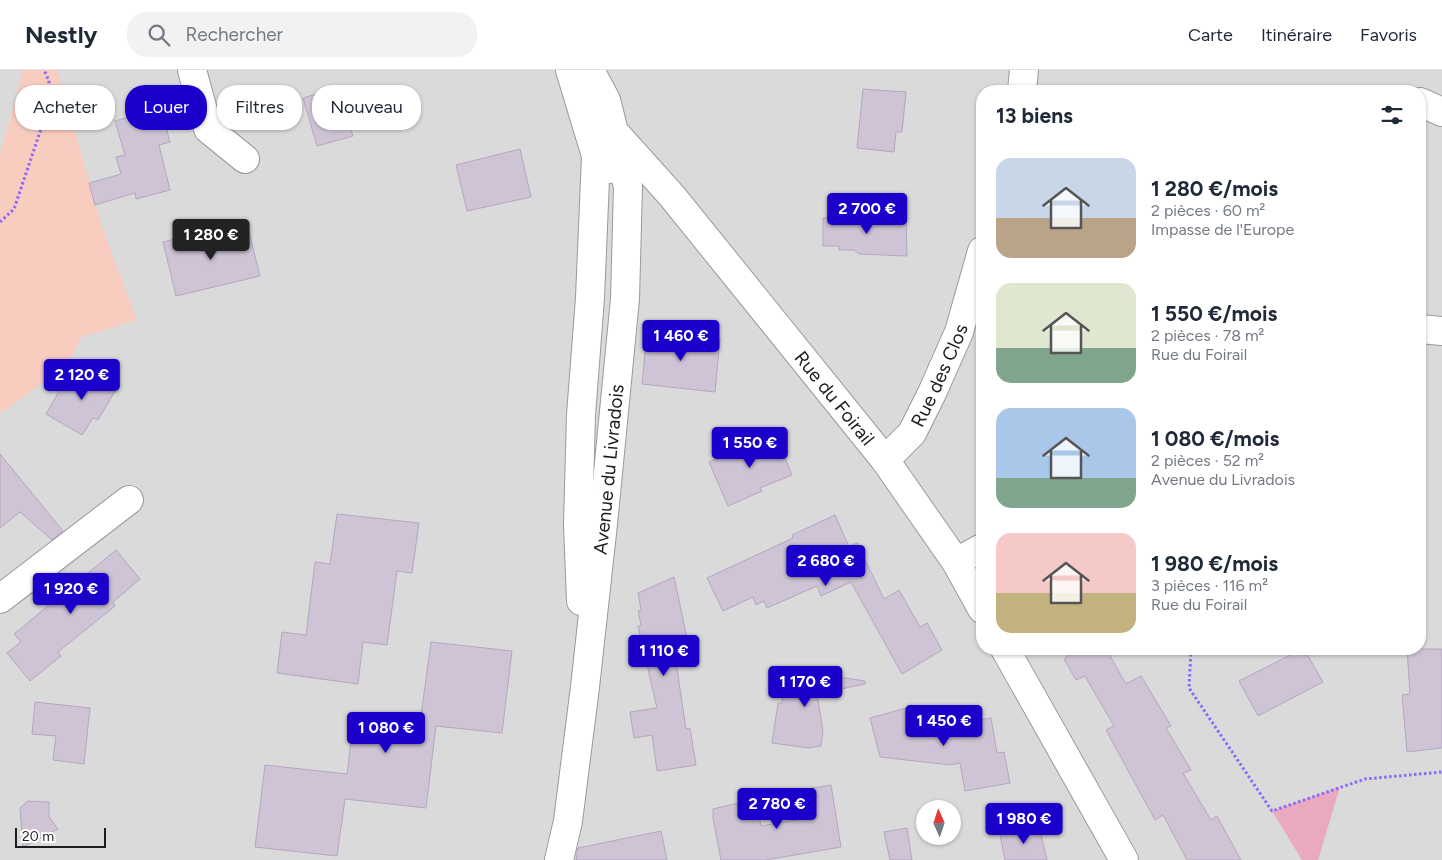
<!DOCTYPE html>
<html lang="fr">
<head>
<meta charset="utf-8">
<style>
  :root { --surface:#fff; --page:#f2f2f3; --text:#1f2937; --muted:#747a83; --line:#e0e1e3; --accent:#1a00ca }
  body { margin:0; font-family:Figtree,sans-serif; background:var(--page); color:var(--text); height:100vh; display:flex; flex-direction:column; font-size:19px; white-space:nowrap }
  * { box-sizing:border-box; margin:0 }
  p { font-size:16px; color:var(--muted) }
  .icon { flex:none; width:28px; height:28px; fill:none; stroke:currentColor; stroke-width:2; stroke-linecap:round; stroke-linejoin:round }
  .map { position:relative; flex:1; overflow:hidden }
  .panel { position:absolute; left:976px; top:15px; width:450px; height:570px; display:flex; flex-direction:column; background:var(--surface); border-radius:20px; box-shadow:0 1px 4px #0004 }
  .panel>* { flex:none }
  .hud { position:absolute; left:15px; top:15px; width:475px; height:45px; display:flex; gap:10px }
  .needle { width:32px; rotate:357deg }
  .tools { position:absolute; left:916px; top:730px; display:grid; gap:10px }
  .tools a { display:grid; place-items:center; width:45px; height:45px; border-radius:50%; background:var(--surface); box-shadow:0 1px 4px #0004; font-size:25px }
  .scale { position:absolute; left:15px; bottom:12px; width:91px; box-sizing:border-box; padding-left:5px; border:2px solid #1d1d1d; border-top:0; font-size:14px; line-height:18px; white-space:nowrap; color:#1d1d1d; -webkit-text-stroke:4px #fff; paint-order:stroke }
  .price { position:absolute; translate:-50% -42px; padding:0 11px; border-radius:5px; background:var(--accent); color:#fff; font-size:16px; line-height:32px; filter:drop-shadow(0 1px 2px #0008) }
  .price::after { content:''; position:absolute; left:50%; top:30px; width:15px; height:11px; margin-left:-8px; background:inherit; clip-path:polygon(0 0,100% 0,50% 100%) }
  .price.active { background:#222; color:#fff }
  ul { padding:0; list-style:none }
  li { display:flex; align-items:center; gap:15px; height:125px; padding:0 20px }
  li span { display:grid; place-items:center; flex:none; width:140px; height:100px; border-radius:15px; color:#555 }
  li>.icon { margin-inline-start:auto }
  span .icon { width:60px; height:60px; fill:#fffc; stroke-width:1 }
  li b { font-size:21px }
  h2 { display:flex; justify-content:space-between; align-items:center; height:60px; padding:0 20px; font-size:21px }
  .pill { padding:0 18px; border-radius:20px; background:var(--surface); box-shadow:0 1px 4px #0004; font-size:18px; line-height:45px }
  .pill.active { background:var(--accent); color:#fff }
  header { display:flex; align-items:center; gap:30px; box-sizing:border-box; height:70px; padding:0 25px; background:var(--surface); border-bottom:1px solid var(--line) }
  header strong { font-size:24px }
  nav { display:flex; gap:28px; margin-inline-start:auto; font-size:18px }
  .search { width:350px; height:45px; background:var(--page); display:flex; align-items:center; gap:12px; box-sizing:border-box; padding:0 18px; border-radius:20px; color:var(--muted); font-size:19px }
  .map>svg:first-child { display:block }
</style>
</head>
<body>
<header>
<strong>Nestly</strong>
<div class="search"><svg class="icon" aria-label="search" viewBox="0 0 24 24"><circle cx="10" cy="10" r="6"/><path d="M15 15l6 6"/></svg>Rechercher</div>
<nav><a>Carte</a><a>Itinéraire</a><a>Favoris</a></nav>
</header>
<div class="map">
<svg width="1442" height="790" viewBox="0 0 1442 790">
  <rect width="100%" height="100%" fill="#ece3ef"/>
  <path fill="#dadadb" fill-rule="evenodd" d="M0,0H1442V790H0ZM982,21H1420V579H982ZM925,739H952V766H925Z"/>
  <path fill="#e9a9c0" d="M1340,717L1318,790H1302L1272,741Z"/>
  <path fill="#f9ccc0" d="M20,0H57L103,160L137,250L81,267L68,294L0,344V85L22,6Z"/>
  <path fill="#cec4d5" stroke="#b5a6c0" d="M863,19L906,22L902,62H896L894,82L857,78Z
    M329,20H339L353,66L317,76L303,28Z
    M161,38L170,72L159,75L170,120L136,129L135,123L95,135L89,113L121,104L116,87L125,85L115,51Z
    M520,79L531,127L467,141L456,95Z
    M872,147L873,150L906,148L907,186L859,184L854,180H839V176H823V148Z
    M248,158L260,206L176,226L163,172L195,164L197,170Z
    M647,262L720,269L715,322L642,314Z
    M89,300L118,316L98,350L93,348L82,365L46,344L68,305L81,313Z
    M775,364L792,405L760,418L762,421L728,436L709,392Z
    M0,384L63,461L52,470L20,442L0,458Z
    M337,444L419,453L412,503L397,501L387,575L363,572L358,614L277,603L282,562L306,565L315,492L330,494Z
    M835,445L849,477L857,473L884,529L899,520L920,557L927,553L942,580L902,604L851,512L821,526L817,516L767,538L764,531L756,535L753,527L723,541L707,508L793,468L792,465Z
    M116,480L140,509L113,532L115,536L58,582L61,586L30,611L7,583L21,572L14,564Z
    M674,507L688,573L676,575L680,591L676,592L686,659L690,658L696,695L657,701L652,665L634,668L630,642L657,638L638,556L641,555L638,541L641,540L638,523Z
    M431,572L512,581L502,663L436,656L426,738L345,729L337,786L255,777L265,695L347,704L354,646L420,653Z
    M1075,579H1106L1126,614L1141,606L1171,656L1166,658L1191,700L1183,703L1211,750L1217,746L1241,790H1187L1163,745L1155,750L1106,660L1114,656L1085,606L1076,610L1064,589Z
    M1302,579H1304L1323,612L1258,646L1239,611Z
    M1407,579H1442V678L1407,682L1402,625L1410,624Z
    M787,599L865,611V614L817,624L823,661L821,676L809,678L772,673L778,633H782Z
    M35,632L90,638L84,694L53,690L56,666L32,664Z
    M914,636L920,661L991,648L997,683L1004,682L1010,713L965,721L960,693L950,695L880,687L870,648Z
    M831,715L841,777L766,790H721L713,749V739L755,729L761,756L806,748L801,720Z
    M28,731L49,732V747L58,759L23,777L20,738Z
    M1039,756L1047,790H1005L1000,764Z
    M907,758L912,790H890L884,762Z
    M661,761L667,790H576L578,778Z"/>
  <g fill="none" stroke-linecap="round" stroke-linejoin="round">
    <g stroke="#9a9a9a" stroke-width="30">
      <g id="street">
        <path d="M192,0L208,59L245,89"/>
        <path d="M570,0L596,86L609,99"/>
        <path d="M1022,21L1024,0"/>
        <path d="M1420,32L1442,42"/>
        <path id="s1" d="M618,66L672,126L885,390L956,492L982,539"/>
        <path d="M1420,259L1442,261"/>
        <path id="s2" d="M885,390L912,363L932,323L959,262L982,181"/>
        <path d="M956,492L982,478"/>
        <path d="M0,529L129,430"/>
        <path d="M581,531L578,454L581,345L590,228L596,86"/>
        <path d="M1005,579L1124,790"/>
        <path id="s3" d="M559,790L568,751L585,617L603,454L625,229L628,117L606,30L590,0"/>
      </g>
    </g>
    <path stroke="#8b69f9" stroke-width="3" stroke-dasharray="2.5 2.5" stroke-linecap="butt" d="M0,152L14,139L43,53L49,11L44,0
      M1191,579L1189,618L1272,741L1365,709L1442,702"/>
    <use href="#street" stroke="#fff" stroke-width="28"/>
  </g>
  <g text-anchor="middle" stroke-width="4" stroke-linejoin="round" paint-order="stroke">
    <g font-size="19" fill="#1d1d1d" stroke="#fff">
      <text dy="7" stroke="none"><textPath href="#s2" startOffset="102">Rue des Clos</textPath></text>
      <text dy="7" stroke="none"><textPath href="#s1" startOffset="340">Rue du Foirail</textPath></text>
      <text dy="7" stroke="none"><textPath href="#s3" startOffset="394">Avenue du Livradois</textPath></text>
    </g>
  </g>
</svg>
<div class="tools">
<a><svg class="needle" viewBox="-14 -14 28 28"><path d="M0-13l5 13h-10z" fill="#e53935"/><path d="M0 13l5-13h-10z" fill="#747a83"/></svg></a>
</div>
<div class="scale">20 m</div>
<b class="price" style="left:867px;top:165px">2 700 €</b>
<b class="price active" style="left:211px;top:191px">1 280 €</b>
<b class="price" style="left:681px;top:292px">1 460 €</b>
<b class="price" style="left:82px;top:331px">2 120 €</b>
<b class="price" style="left:750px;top:399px">1 550 €</b>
<b class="price" style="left:826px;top:517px">2 680 €</b>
<b class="price" style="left:71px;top:545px">1 920 €</b>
<b class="price" style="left:664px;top:607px">1 110 €</b>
<b class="price" style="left:805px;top:638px">1 170 €</b>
<b class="price" style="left:944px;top:677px">1 450 €</b>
<b class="price" style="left:386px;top:684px">1 080 €</b>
<b class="price" style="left:777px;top:760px">2 780 €</b>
<b class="price" style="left:1024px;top:775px">1 980 €</b>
<div class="hud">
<a class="pill">Acheter</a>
<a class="pill active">Louer</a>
<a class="pill">Filtres</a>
<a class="pill">Nouveau</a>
</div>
<section class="panel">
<h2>13 biens<svg class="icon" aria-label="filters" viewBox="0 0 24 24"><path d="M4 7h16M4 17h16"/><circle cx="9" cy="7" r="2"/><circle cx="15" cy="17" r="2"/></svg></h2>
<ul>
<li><span style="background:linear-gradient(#c9d6e8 60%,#b9a48a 0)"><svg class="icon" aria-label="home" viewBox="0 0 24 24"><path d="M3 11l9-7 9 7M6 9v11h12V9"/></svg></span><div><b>1 280 €/mois</b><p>2 pièces · 60 m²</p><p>Impasse de l'Europe</p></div></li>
<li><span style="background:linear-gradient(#dfe7d0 65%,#7fa58c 0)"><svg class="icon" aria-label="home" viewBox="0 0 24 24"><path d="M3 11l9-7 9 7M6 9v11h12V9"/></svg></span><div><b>1 550 €/mois</b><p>2 pièces · 78 m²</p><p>Rue du Foirail</p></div></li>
<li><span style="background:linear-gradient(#a9c7e8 70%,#7fa58c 0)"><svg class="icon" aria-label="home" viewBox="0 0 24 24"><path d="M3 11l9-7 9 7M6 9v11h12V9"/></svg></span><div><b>1 080 €/mois</b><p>2 pièces · 52 m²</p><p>Avenue du Livradois</p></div></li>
<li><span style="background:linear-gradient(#f6c9c9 60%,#c2b280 0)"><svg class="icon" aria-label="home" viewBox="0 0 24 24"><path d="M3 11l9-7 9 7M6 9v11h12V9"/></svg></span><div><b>1 980 €/mois</b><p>3 pièces · 116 m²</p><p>Rue du Foirail</p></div></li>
</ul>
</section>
</div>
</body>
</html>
